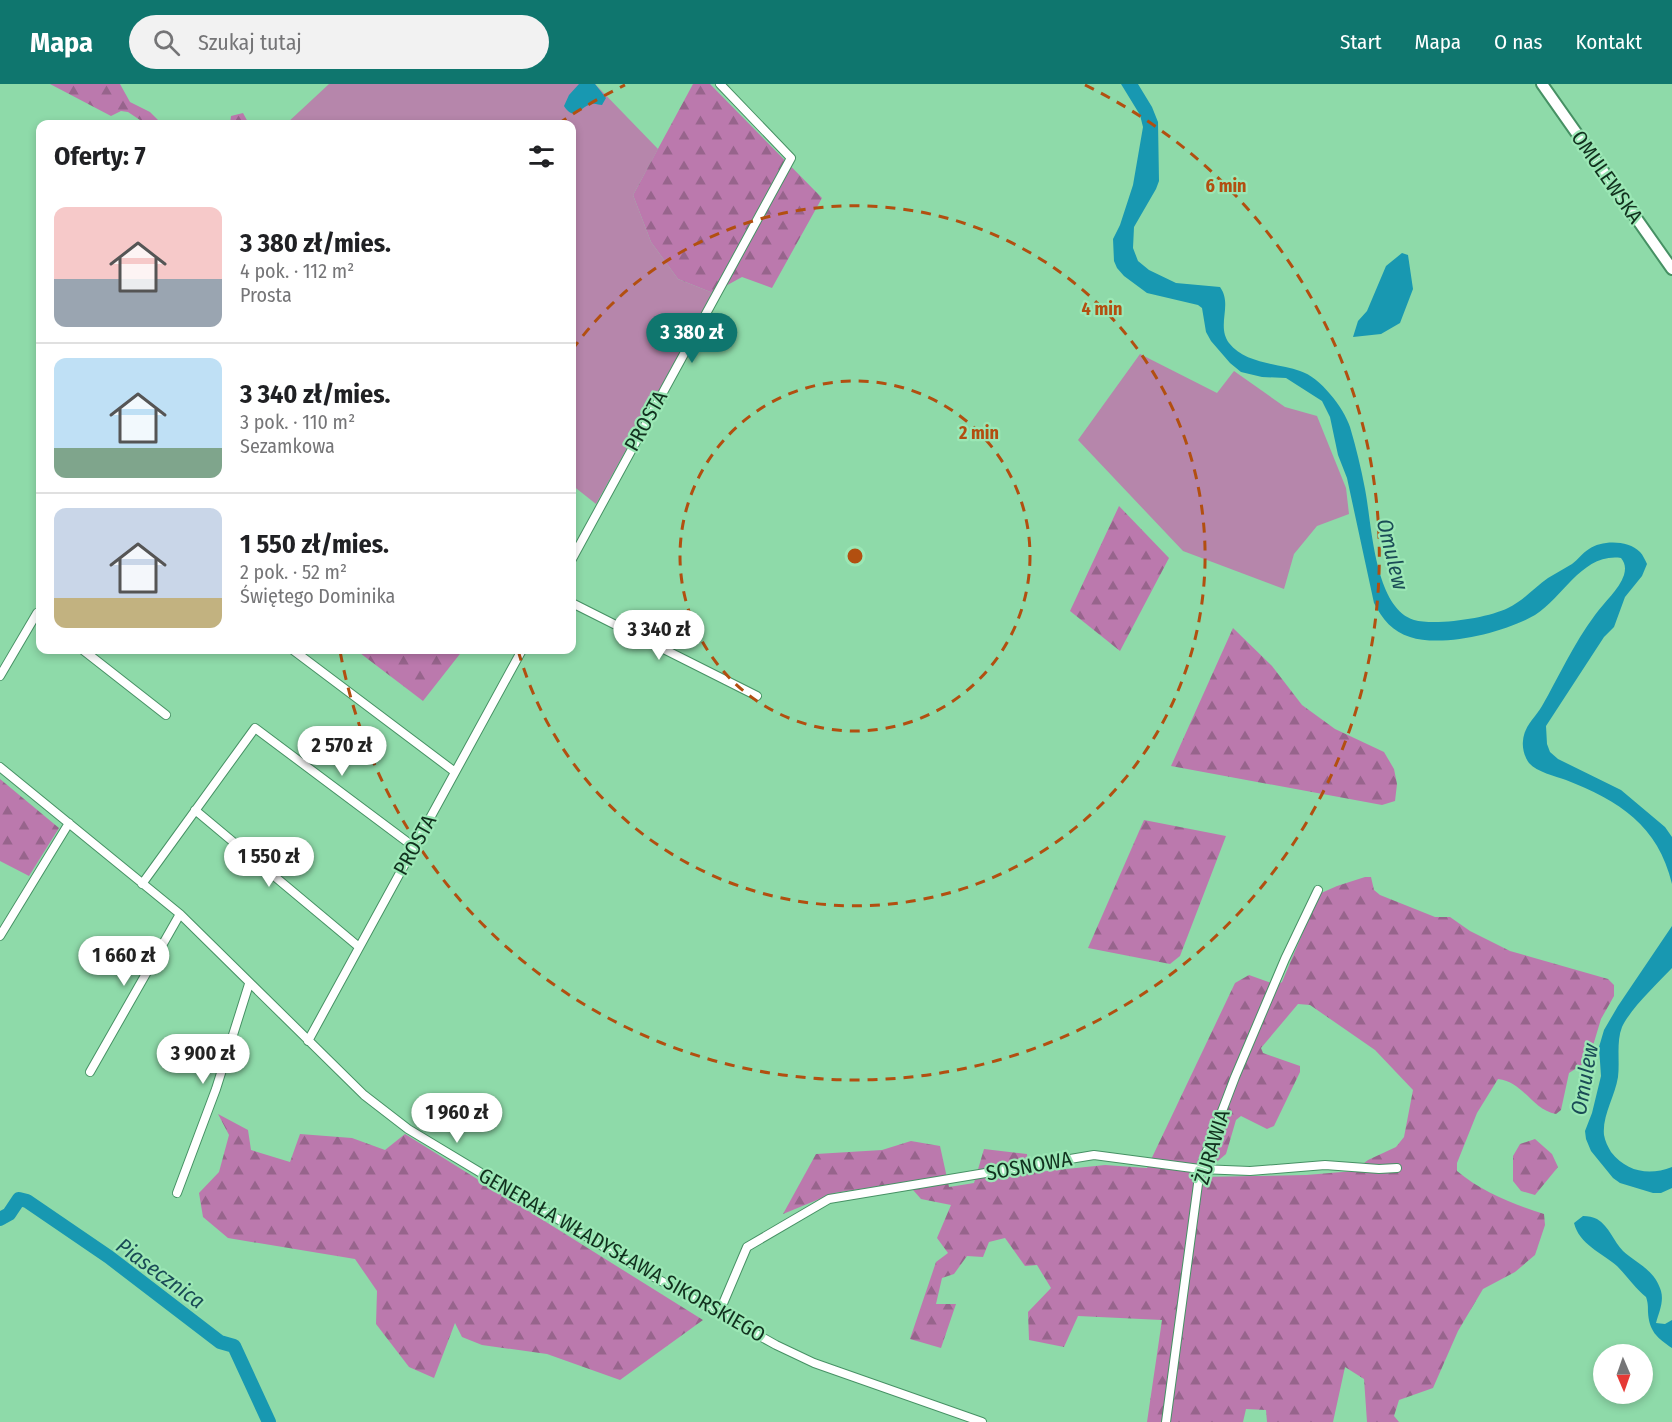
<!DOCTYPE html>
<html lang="pl">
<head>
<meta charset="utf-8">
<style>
  :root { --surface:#fff; --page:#f2f2f2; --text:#202124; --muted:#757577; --line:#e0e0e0; --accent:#0f766e }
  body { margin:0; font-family:"Fira Sans Condensed",sans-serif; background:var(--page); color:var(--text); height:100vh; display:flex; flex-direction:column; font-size:22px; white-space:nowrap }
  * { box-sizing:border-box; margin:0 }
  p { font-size:20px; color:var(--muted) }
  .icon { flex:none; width:33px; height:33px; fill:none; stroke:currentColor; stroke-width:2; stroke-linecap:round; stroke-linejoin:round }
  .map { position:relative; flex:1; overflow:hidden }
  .panel { position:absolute; left:36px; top:36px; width:540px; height:534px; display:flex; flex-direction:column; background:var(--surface); border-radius:12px; box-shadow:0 3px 9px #0003 }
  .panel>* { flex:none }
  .needle { width:39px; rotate:178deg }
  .controls { position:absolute; left:1593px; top:1260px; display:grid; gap:12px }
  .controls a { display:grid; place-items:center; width:60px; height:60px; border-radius:50%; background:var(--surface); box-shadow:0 3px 9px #0003; font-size:30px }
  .price { position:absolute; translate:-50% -51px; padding:0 14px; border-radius:21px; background:#fff; color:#222; font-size:20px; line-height:39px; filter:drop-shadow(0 2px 3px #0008) }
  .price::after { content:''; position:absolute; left:50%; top:36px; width:18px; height:14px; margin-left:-9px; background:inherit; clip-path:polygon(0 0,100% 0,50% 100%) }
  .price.selected { background:var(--accent); color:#fff }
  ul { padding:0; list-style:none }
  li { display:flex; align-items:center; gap:18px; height:150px; padding:0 18px }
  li+li { border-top:2px solid var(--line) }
  li span { display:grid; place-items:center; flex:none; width:168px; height:120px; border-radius:12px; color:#555 }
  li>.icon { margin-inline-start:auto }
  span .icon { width:72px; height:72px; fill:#fffc; stroke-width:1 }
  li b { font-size:26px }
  h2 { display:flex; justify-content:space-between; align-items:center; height:72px; padding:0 18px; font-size:26px }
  header { display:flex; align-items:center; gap:36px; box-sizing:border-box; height:84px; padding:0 30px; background:var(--accent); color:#fff }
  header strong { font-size:28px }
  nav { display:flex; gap:33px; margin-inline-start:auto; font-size:21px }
  .search { width:420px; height:54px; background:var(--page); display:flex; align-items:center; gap:15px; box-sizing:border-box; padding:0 21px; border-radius:33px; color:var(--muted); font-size:22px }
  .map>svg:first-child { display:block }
</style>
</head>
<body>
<header>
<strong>Mapa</strong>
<div class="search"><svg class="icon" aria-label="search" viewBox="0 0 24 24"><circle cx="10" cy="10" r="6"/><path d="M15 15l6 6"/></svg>Szukaj tutaj</div>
<nav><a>Start</a><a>Mapa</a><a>O nas</a><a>Kontakt</a></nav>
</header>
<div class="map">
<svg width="1672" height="1338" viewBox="0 0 1672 1338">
  <defs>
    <pattern id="forest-firs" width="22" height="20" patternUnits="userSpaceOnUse" patternTransform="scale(1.5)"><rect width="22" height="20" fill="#bb79ad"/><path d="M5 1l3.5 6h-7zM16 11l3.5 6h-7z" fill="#97648c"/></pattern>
  </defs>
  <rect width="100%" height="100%" fill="#8edaa9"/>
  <path fill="#b686ab" d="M329,0H595L658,65L633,111L651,158L678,195L713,209L596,420L572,401V40H286Z
    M1140,270L1217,309L1234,287L1285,323L1317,332L1346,404L1349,430L1317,442L1294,470L1284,505L1183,467L1078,356Z"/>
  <path fill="url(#forest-firs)" fill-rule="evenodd" d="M50,0H120L130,18L150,28L158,36L172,40H146L128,28L121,27L111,32Z
    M693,0H710L822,114L772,204L742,193L713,209L678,195L651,158L633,111Z
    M243,29L249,40H230L231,32Z
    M1119,422L1169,474L1120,567L1070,527Z
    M1233,544L1272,582L1302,621L1335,645L1384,668L1394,685L1397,700L1395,717L1382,721L1171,682Z
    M356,566H463L423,617Z
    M0,695L59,744L29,792L0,777Z
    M1144,736L1226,752L1180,872L1170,880L1088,864Z
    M1365,793H1371L1374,806L1380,811L1435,833H1450L1470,847L1510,867L1608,895L1614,901V912L1601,935L1592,965L1583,980L1569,989L1561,1026L1556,1030C1532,1026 1524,998 1498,995L1477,1029L1457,1079V1087C1482,1108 1513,1120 1544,1130L1545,1141L1535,1171L1515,1188L1483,1205L1458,1247L1433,1304L1399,1316L1394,1332L1399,1338H1367L1364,1295L1345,1283L1333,1338H1267L1266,1326L1246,1325L1243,1338H1147L1162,1236L1078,1232L1064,1263L1029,1256L1028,1228L1051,1204L1037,1181L1025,1182L1005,1154L989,1158L983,1173L967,1172L954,1190L942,1194L936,1220H956L941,1264L910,1255L936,1178L948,1169L937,1154L951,1121L921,1115L906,1098L834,1109L783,1130L816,1070L882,1066L911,1057L940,1062L949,1103L974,1099L984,1065L1027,1070L1028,1089L1105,1081L1147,1084L1235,899L1249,891L1277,901L1282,898L1319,810L1337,802ZM1298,920L1310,921L1375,966L1413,1006L1404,1053L1396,1063L1368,1076L1354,1087L1306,1091L1199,1093L1226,1070L1236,1036L1241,1032L1267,1045L1274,1042L1300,988V982L1263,969L1261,964Z
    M218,1030L248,1046L251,1066L290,1078L300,1050L352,1054L385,1066L405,1050L703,1236L620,1296L547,1270L482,1261L462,1253L455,1239L434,1294L409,1283L376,1240L377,1207L355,1175L228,1154L203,1133L199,1109L219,1088L229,1051Z
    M1535,1055L1552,1070L1558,1083L1535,1111L1521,1107L1513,1097V1072L1520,1060Z"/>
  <path fill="#1898b1" d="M579,0H595L606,14L602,21C599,21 595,19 592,20C580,22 575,39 564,22L569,11Z
    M1121,0H1138L1152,23L1158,38L1159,97L1156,105L1134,143L1133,164L1138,177L1149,186L1176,199L1220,203C1233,221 1216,241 1229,259C1245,280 1278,279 1300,287C1320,293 1344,324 1350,343C1356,363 1361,384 1365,405C1372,440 1374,523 1414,536C1436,542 1488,534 1508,524C1523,517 1535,503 1548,494C1556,489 1564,485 1572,480C1578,476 1582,469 1589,465C1602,456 1628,456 1640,468C1643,471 1645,476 1647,480L1642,492L1625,513L1614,543L1604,553L1546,642L1547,660L1550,668L1558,675L1621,706L1665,743L1672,753V800C1658,741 1619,717 1566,696C1555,692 1537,688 1529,679C1525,674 1522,664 1523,657C1524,642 1535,634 1542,622C1559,592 1574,559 1595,531C1604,518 1619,506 1624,491C1626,484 1625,479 1621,474C1582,469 1564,513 1535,531C1506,548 1443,564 1410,553C1393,548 1382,535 1374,519L1347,394L1338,371L1330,333L1322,317L1286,294L1262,293L1241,288L1230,279L1211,257L1206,248L1202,224L1198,221L1147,209L1124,192L1117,184L1114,177L1113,155L1120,141L1133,101L1143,43L1140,31Z
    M1402,169L1408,171L1413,205L1400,239L1381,250L1353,253L1358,237L1367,227L1386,182Z
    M1672,842V884C1657,900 1631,924 1622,943C1616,958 1620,977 1618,993C1615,1012 1602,1032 1604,1051C1605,1057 1608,1063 1611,1068C1627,1088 1649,1092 1672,1083V1104L1661,1109H1653L1620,1099L1613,1094L1591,1067L1586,1055L1585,1047L1592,1029L1601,992L1599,963L1604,946L1618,922Z
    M1583,1132C1588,1132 1593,1133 1597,1135C1609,1142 1614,1158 1623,1167C1636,1179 1655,1186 1661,1207C1664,1218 1659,1228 1656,1239L1665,1240L1672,1236V1264C1657,1254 1649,1247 1648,1228C1648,1222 1648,1219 1646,1213C1635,1204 1627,1192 1617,1182C1602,1169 1579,1160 1574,1139Z"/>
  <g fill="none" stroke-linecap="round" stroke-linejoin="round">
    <path stroke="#1898b1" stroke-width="14" d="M0,1135L9,1130L19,1115L27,1117L109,1173L220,1258L234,1262L269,1338"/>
    <g stroke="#469164" stroke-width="10">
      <path id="street" d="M572,475L791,74L720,0
        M572,519L757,612
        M83,566L166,631
        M293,566L455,688
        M0,592L37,529L40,531
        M0,683L180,830L364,1011L408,1045L654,1193L776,1261L814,1279L982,1338
        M195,726L359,863
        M142,800L255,644L414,763
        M0,852L69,739
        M308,957L522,566
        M90,988L180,830
        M177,1109L216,1005L249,900
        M719,1229L747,1163L829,1115L1094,1071L1200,1085L1250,1087L1325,1081L1379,1085L1397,1084
        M1166,1338L1200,1085L1235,993L1285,875L1318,806"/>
    </g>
    <g stroke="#469164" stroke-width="14">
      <path id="secondary" d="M1542,0L1672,185"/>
    </g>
    <use href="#street" stroke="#fff" stroke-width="8"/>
    <use href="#secondary" stroke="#fff" stroke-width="10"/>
  </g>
  <g fill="none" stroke="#b24f10" stroke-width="3" stroke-dasharray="10 8">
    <circle cx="855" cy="472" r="175"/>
    <path d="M572 266A350 350 0 1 1 518 566"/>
    <path d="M558 40A524 524 0 0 1 625 1M1085 1A524 524 0 1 1 340 567"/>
  </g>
  <g text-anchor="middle" stroke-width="4.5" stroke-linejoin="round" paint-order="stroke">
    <g font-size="21" fill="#11311e" stroke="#9be7b5">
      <text transform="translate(1607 93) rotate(55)" y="7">OMULEWSKA</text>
      <text transform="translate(646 337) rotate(-61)" y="7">PROSTA</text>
      <text transform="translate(415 761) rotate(-61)" y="7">PROSTA</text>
      <text transform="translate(1212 1063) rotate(-73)" y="7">ŻURAWIA</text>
      <text transform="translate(1029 1082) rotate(-10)" y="7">SOSNOWA</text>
      <text transform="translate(622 1171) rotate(30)" y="7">GENERAŁA WŁADYSŁAWA SIKORSKIEGO</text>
    </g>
    <g font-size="22" font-style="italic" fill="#1a4b56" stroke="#9be7b5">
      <text transform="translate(1393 470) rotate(76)" y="8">Omulew</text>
      <text transform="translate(1584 995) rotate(-80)" y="8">Omulew</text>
      <text transform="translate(161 1189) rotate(36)" y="8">Piasecznica</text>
    </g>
  </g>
  <circle cx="855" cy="472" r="9" fill="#b24f10" stroke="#9be7b5" stroke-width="3"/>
  <g font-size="18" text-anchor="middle" font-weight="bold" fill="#b24f10" stroke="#9be7b5" stroke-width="4.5" stroke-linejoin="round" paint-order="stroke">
    <text x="1226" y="108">6 min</text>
    <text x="1102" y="231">4 min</text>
    <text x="979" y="355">2 min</text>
  </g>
</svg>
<div class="controls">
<a><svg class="needle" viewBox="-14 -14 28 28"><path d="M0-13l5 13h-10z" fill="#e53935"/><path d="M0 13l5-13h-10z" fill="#757577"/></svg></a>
</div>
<b class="price selected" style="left:692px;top:280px">3 380 zł</b>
<b class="price" style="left:659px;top:577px">3 340 zł</b>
<b class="price" style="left:342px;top:693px">2 570 zł</b>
<b class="price" style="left:269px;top:804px">1 550 zł</b>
<b class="price" style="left:124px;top:903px">1 660 zł</b>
<b class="price" style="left:203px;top:1001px">3 900 zł</b>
<b class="price" style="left:457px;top:1060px">1 960 zł</b>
<section class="panel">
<h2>Oferty: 7<svg class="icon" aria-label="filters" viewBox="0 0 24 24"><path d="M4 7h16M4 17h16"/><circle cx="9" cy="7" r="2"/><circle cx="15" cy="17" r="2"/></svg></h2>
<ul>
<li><span style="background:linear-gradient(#f6c9c9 60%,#9aa5b1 0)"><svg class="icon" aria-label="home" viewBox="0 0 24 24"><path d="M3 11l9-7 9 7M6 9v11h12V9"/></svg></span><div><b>3 380 zł/mies.</b><p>4 pok. · 112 m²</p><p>Prosta</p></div></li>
<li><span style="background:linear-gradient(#bfe0f5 75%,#7fa58c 0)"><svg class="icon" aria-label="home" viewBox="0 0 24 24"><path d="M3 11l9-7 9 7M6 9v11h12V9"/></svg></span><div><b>3 340 zł/mies.</b><p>3 pok. · 110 m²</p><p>Sezamkowa</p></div></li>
<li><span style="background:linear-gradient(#c9d6e8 75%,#c2b280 0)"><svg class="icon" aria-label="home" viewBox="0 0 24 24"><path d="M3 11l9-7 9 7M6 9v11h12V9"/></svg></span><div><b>1 550 zł/mies.</b><p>2 pok. · 52 m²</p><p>Świętego Dominika</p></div></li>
</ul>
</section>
</div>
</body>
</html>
